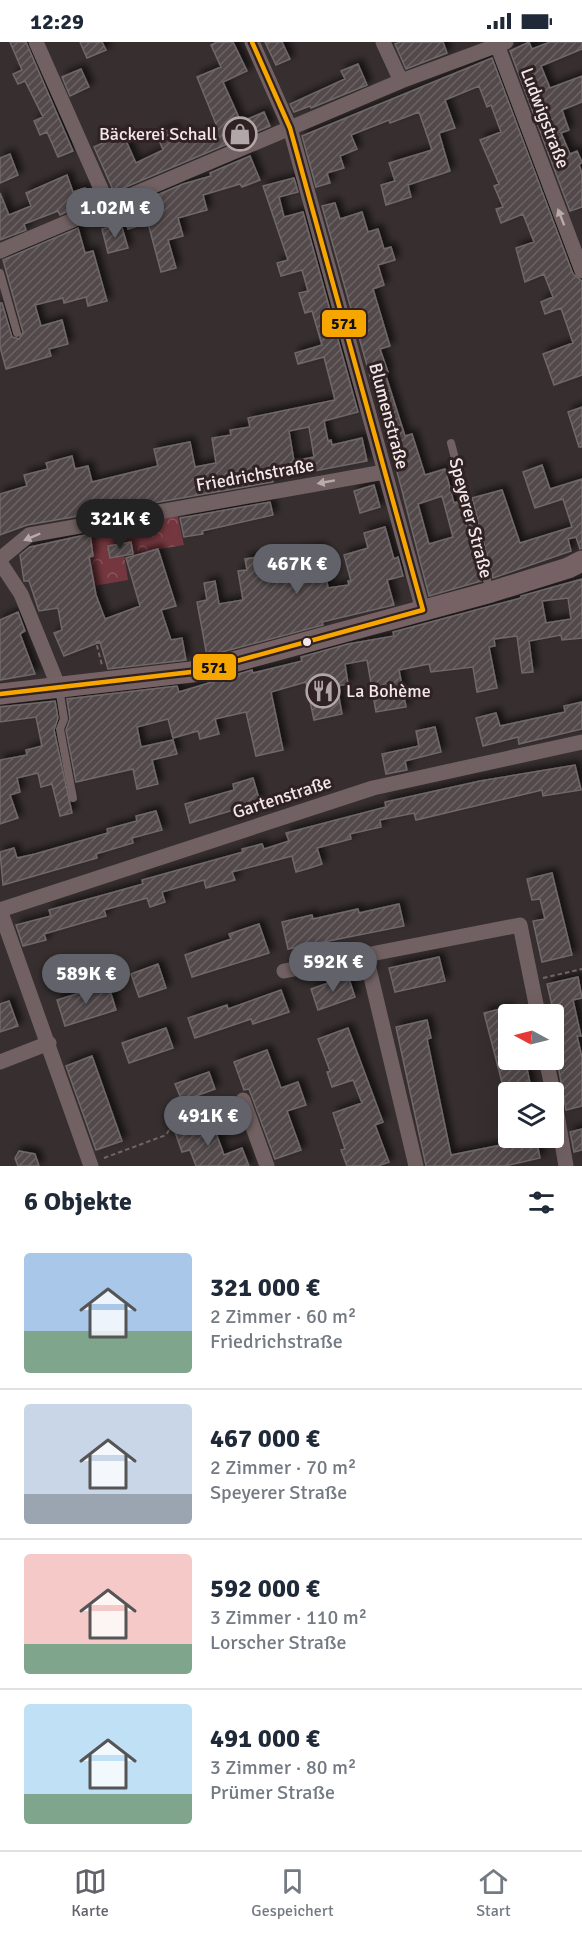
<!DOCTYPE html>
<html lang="de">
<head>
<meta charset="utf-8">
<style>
  :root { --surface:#fff; --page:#f2f2f3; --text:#1f2937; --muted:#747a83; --line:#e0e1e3; --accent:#61626a }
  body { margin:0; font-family:Signika,sans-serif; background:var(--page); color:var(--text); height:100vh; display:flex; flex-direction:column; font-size:22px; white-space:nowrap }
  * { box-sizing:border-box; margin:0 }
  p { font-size:20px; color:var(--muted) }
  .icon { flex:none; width:33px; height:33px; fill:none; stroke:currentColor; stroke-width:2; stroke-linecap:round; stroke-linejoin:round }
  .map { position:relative; height:1124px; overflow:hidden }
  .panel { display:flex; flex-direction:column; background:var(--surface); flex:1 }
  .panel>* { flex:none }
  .needle { width:39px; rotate:277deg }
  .tools { position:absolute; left:498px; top:962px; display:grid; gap:12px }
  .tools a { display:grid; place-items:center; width:66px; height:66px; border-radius:6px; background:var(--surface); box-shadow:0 6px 24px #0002; font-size:30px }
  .price { position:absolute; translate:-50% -51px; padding:0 14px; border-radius:21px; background:var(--accent); color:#fff; font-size:20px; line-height:39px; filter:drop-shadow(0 2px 3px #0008) }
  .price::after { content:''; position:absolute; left:50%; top:36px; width:18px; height:14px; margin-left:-9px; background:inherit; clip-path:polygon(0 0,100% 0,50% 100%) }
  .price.on { background:#222; color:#fff }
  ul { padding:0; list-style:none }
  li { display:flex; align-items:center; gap:18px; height:150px; padding:0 24px }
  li+li { border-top:2px solid var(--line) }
  li span { display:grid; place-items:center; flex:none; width:168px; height:120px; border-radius:6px; color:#555 }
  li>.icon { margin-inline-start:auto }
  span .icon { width:72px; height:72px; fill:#fffc; stroke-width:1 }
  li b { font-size:26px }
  h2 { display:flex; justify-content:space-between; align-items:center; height:72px; padding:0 24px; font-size:26px }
  .status { display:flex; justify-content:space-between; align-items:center; height:42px; padding:0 30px; background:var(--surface); direction:ltr }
  .status svg { height:16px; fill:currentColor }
  .tabs { display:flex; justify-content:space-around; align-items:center; height:84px; border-top:2px solid var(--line); background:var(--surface); font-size:16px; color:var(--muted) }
  .tabs a { display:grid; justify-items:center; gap:3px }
  .tabs .on { color:var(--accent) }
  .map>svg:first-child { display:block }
</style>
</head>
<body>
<div class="status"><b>12:29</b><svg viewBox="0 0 49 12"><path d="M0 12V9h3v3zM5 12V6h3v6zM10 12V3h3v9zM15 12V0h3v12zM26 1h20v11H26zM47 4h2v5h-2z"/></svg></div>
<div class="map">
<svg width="582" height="1124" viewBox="0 0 582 1124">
  <defs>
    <pattern id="park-crowns" width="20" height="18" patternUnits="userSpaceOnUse" patternTransform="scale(1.5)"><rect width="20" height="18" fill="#75373f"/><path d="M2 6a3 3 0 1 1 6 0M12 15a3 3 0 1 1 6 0" fill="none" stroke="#89545b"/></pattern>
    <pattern id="building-hatch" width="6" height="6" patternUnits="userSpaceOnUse" patternTransform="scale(1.5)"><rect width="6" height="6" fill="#524a4b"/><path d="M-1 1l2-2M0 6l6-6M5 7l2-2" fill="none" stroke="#6b6465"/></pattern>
    <filter id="shadow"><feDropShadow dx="4.5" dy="-4.5" stdDeviation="3" flood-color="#0009"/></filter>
  </defs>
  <rect width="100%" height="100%" fill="#362e2f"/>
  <path fill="url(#park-crowns)" d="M177,471L184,503L124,513L128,538L94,544L89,515L93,514L89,488Z"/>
  <path fill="url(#building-hatch)" stroke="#6f6869" stroke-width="1.5" fill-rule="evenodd" filter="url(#shadow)" d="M10,0H26L73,109L58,115L47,90L40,93L34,79L43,75L25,39L18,42L13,32L22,28Z
    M80,0H102L106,8L87,16Z
    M217,0H233L247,29L223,40L241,80L264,70L270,84L114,150L94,105L123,92L136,121L163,108L157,93L173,86L178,98L193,92L195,97L218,87L197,35L221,25L211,3Z
    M265,0H282L290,17L276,23Z
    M400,0H443L447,11L406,27L395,2Z
    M529,0L532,7L550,0H582V7L541,24L550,46L582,34V60L562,68L569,88L561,91L570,112L577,109L582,120L579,123L582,131V165L570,169L510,9Z
    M492,16L573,232L582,239V333L554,343L543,312L573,301L561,266L545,272L541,260L553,255L544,232L525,240L516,206L534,200L523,172L501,181L496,167L503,165L494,144L499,142L480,98L501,90L491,63L487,65L479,44L445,58L455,86L439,91L450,129L408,143L411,155L386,163L381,143L395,139L389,121L432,108L419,70L390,81L389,78L351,93L357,107L340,114L344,126L327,131L330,141L316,145L302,94Z
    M358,22L367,43L311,66L310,64L294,70L290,62L345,37L341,29Z
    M81,27L89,45L70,54L62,35Z
    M10,112L18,133L0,141V116Z
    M250,114L260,138L242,145L240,142L203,153L207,168L178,176L183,194L168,198L176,226L161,230L148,181L128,187L122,168L183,142L211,134L210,131Z
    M67,133L73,150L85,146L90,160L60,173L58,169L24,182L26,188L0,198V151L9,173L31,164L26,151Z
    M294,136L298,150L279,155L284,175L303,170L358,370L324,379L328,399L331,398L332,403L362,396L367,419L272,437L273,440L27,483L0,493V452L27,444L24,433L48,427L46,421L72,414L75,427L88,424L92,440L158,424L154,407L190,400L195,425L216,421L212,396L231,393L230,388L250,385L248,376L335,358L324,315L298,322L295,311L322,303L312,269L305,271L299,251L308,249L302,228L281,234L277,221L288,218L263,144ZM309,385L314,415L294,419L289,389Z
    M335,161L340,177L362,170L368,190L378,187L384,207L391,205L395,218L378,223L384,243L373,247L390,304L380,307L388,330L385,331L405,394L412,392L425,433L445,427L454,461L460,459L481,539L429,554L399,437L322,164ZM442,454L453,495L429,502L418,462Z
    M121,182L128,206L108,211L102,187Z
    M78,186L85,211L93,209L107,259L88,264L86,255L64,261L63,256L35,263L41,284L62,278L68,302L49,307L51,314L6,327L0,305V261H2L12,295L19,297L23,290L3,218Z
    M582,365V405H579L568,370Z
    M542,423L550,447L582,437V506L580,507L576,495L568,497L571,509L493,536L472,456L502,448L520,501L572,485L563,457L535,466L523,430Z
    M374,443L380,465L360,471L354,449Z
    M270,460L273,473L202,489L203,492L184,495L180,476Z
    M385,485L394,517L398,515L403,534L387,538L394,563L322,580L323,583L207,614L197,560L207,558L204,541L215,539L219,562L243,558L238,529L247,528L245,517L321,506L328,546L349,543L348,539H351L344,513L368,506L364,491Z
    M90,492L93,514L89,515L96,553L105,577L140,564L126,516L158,507L176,564L161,568L171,598L182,596L186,618L108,627L100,600L64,614L54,591L62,588L58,566L39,569L29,539H24L20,513L30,505Z
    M131,500L133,512L110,516L108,504Z
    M582,537V596L562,598L561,593L529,599L533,630L522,631L517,594L494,597L495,604L489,605L497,646L477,650L473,625L431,630L429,622L399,628L406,665L376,670L367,618L345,622L348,642L337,644L342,672L314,678L306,640L271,650L283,708L256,714L246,670L215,677L219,692L200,697L198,689L173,696L168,677L137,685L141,705L173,698L177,712L152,718L158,742L137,747L133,727L76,740L66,688L70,677L67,657L177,644L179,650L252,628L253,631L302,619L301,615L348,602L394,594L393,590L521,556V554ZM568,556L571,577L546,581L542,559Z
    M18,570L25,589L20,592L35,632L0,638V578Z
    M55,659L58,676L54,688L72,771L60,774L52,742L41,745L38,731L17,736L20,750L10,753L18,776L0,782V718L27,713L26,708L42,704L36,675L0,680V665Z
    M582,660V687L519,702L518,695L483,704L476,676L496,671L500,684L565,670L564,664Z
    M435,685L441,710L405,719L407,728L386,732L382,712L419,704L416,689Z
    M575,723L581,748L543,754L542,748L416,778L414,771L380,778L381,785L350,792L351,797L317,806L322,822L310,826L296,830L292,814L232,830L235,838L206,846L204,838L162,850L165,860L150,865L147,856L104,868L106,874L44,892L46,898L23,904L16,883L51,874L49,868L143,842L142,838L243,810L242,807L262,802L264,807L289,799L286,791L386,765L385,760L480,739Z
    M253,736L260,760L190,781L185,762L234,748L233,742Z
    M156,769L162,788L132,796L133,801L96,812L97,816L3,843L0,810L14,806L17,816L35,812L108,791L107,787L137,779L136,774Z
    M552,831L572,913L542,920L533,879L545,877L540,857L532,858L527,837Z
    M399,862L404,884L288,907L282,880L312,873L313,877L358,867L359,871Z
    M259,882L269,911L192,935L185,913L231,897L229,892Z
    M439,915L445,939L395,950L389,926Z
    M158,922L166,946L139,955L131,932Z
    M348,934L355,955L318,968L311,947Z
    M578,935L582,956L573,958L581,994H577L582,1015V1064L566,1068L556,1012L554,972L547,942Z
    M108,942L116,968L65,984L57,958Z
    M281,948L289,970L253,982L251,977L195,996L188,976L227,963L228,967Z
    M9,959L18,984L0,990V962Z
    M508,965V1017H525L531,1046L505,1052L484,971Z
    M427,978L431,996L427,997L451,1113L536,1096L540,1116L505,1124H426L396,985Z
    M166,986L173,1006L129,1021L122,1001Z
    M348,986L383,1080L375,1083L389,1120L378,1124H347L341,1108L345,1107L333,1071L362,1061L353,1038L332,1045L327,1030L330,1029L318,997Z
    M267,1008L281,1046L298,1040L306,1063L287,1069L301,1108L275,1117L249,1047L244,1048L234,1020Z
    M92,1014L122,1099L96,1108L66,1024Z
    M209,1030L215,1047L182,1059L175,1042Z
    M211,1077L224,1113L242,1106L249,1124H196L190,1108L182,1110L175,1090Z
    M582,1087V1108L574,1110L570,1090Z
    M19,1109L35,1112L39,1124H18L15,1116Z"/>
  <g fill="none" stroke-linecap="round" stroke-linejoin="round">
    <path stroke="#726566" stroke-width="2" stroke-dasharray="4.5 3" stroke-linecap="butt" d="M100,599L96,600L102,623
      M543,936L582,927
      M104,1116L166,1093L172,1083L229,1063"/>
    <path stroke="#726162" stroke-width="8" d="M0,231L17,291
      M451,401L490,549
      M59,646L64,677L60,687L73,756"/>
    <path stroke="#726162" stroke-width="15" d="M36,0L109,165
      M252,0L290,86L423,568
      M383,0L401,39
      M496,0L582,229
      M0,209L401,39L506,0
      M0,517L29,493L384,430
      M0,520L21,552L59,646
      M0,868L373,746L582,700
      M0,868L91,1124
      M366,914L416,1124
      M284,929L520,883L538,972
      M546,1017L553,1050
      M0,1020L49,1001
      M554,1055L566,1124
      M243,1058L267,1124"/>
    <path stroke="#766264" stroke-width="21" d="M0,652L200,629L491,550L568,526L582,519"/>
    <g stroke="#302122" stroke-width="9">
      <path id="bus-1" d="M252,0L290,86L423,568
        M0,652L200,629L423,568"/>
    </g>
    <use href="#bus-1" stroke="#f7a600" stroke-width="4.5"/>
  </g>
  <defs><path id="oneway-solid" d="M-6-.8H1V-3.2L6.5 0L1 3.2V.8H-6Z" transform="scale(1.5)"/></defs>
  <g fill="#b9abac">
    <use href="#oneway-solid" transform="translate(561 175) rotate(-111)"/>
    <use href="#oneway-solid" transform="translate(326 440) rotate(170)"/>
    <use href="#oneway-solid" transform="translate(32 495) rotate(157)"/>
  </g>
  <defs>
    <g id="shop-ring" transform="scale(1.725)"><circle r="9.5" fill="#302122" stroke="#b1a7a8" stroke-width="1.5"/><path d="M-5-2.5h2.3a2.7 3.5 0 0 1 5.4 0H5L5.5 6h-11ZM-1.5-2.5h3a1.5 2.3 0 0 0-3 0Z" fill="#b1a7a8"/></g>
    <g id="restaurant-ring" transform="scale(1.725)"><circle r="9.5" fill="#302122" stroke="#b1a7a8" stroke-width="1.5"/><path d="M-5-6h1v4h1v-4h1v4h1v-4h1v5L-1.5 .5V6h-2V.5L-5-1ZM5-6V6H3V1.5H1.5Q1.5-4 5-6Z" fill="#b1a7a8"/></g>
  </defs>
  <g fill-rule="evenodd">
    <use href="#shop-ring" x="240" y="92"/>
    <use href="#restaurant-ring" x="323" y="649"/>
  </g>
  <circle fill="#f3e8e9" stroke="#302122" stroke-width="2" cx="307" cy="600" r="5"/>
  <g text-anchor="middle" stroke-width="6" stroke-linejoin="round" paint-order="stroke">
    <g font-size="18" fill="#f3e8e9" stroke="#302122">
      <text transform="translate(545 76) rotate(69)" y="6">Ludwigstraße</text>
      <text transform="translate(389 374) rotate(75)" y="6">Blumenstraße</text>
      <text transform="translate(255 433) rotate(-10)" y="6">Friedrichstraße</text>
      <text transform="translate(471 476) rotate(75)" y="6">Speyerer Straße</text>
      <text transform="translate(282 755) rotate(-18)" y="6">Gartenstraße</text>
    </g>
    <g font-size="18" fill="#f3e8e9" stroke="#302122" text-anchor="end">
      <text x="217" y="98">Bäckerei Schall</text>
      <text x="346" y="655" text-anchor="start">La Bohème</text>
    </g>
  </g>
  <g stroke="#302122" stroke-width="2">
    <rect x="321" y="267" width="46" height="29" rx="6" fill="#f7a600"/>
    <rect x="192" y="611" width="45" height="28" rx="6" fill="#f7a600"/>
  </g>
  <g font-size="16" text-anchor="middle" font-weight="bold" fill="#111">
    <text x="344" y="287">571</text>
    <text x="214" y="631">571</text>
  </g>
</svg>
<div class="tools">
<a><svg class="needle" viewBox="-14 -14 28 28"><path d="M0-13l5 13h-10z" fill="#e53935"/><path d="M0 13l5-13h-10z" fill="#747a83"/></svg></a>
<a><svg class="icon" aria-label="layers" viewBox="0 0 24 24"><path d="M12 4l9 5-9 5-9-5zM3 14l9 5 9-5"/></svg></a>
</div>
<b class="price" style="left:115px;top:197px">1.02M €</b>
<b class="price on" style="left:120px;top:508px">321K €</b>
<b class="price" style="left:297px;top:553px">467K €</b>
<b class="price" style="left:333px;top:951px">592K €</b>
<b class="price" style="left:86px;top:963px">589K €</b>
<b class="price" style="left:208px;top:1105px">491K €</b>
</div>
<section class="panel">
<h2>6 Objekte<svg class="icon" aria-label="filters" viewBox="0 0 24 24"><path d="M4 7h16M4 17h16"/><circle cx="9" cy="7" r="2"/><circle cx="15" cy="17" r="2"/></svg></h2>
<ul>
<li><span style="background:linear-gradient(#a9c7e8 65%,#7fa58c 0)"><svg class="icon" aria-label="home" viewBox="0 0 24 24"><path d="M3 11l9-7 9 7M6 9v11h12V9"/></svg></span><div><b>321 000 €</b><p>2 Zimmer · 60 m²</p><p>Friedrichstraße</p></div></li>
<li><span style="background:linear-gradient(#c9d6e8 75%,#9aa5b1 0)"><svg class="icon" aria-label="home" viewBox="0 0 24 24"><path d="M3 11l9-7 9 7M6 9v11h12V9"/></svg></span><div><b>467 000 €</b><p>2 Zimmer · 70 m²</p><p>Speyerer Straße</p></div></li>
<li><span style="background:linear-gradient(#f6c9c9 75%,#7fa58c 0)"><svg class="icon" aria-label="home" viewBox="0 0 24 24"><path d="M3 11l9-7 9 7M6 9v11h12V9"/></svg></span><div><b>592 000 €</b><p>3 Zimmer · 110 m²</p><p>Lorscher Straße</p></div></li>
<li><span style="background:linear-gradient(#bfe0f5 75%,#7fa58c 0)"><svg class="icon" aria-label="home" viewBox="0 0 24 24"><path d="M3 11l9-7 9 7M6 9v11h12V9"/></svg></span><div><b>491 000 €</b><p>3 Zimmer · 80 m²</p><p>Prümer Straße</p></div></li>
</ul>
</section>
<nav class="tabs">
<a class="on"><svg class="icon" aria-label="map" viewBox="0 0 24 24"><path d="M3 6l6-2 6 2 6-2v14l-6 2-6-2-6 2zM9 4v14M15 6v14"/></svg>Karte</a>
<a><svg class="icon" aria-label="saved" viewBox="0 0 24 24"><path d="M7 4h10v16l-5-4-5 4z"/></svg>Gespeichert</a>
<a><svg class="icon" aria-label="home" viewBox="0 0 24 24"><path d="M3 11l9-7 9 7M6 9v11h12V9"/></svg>Start</a>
</nav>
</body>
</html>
